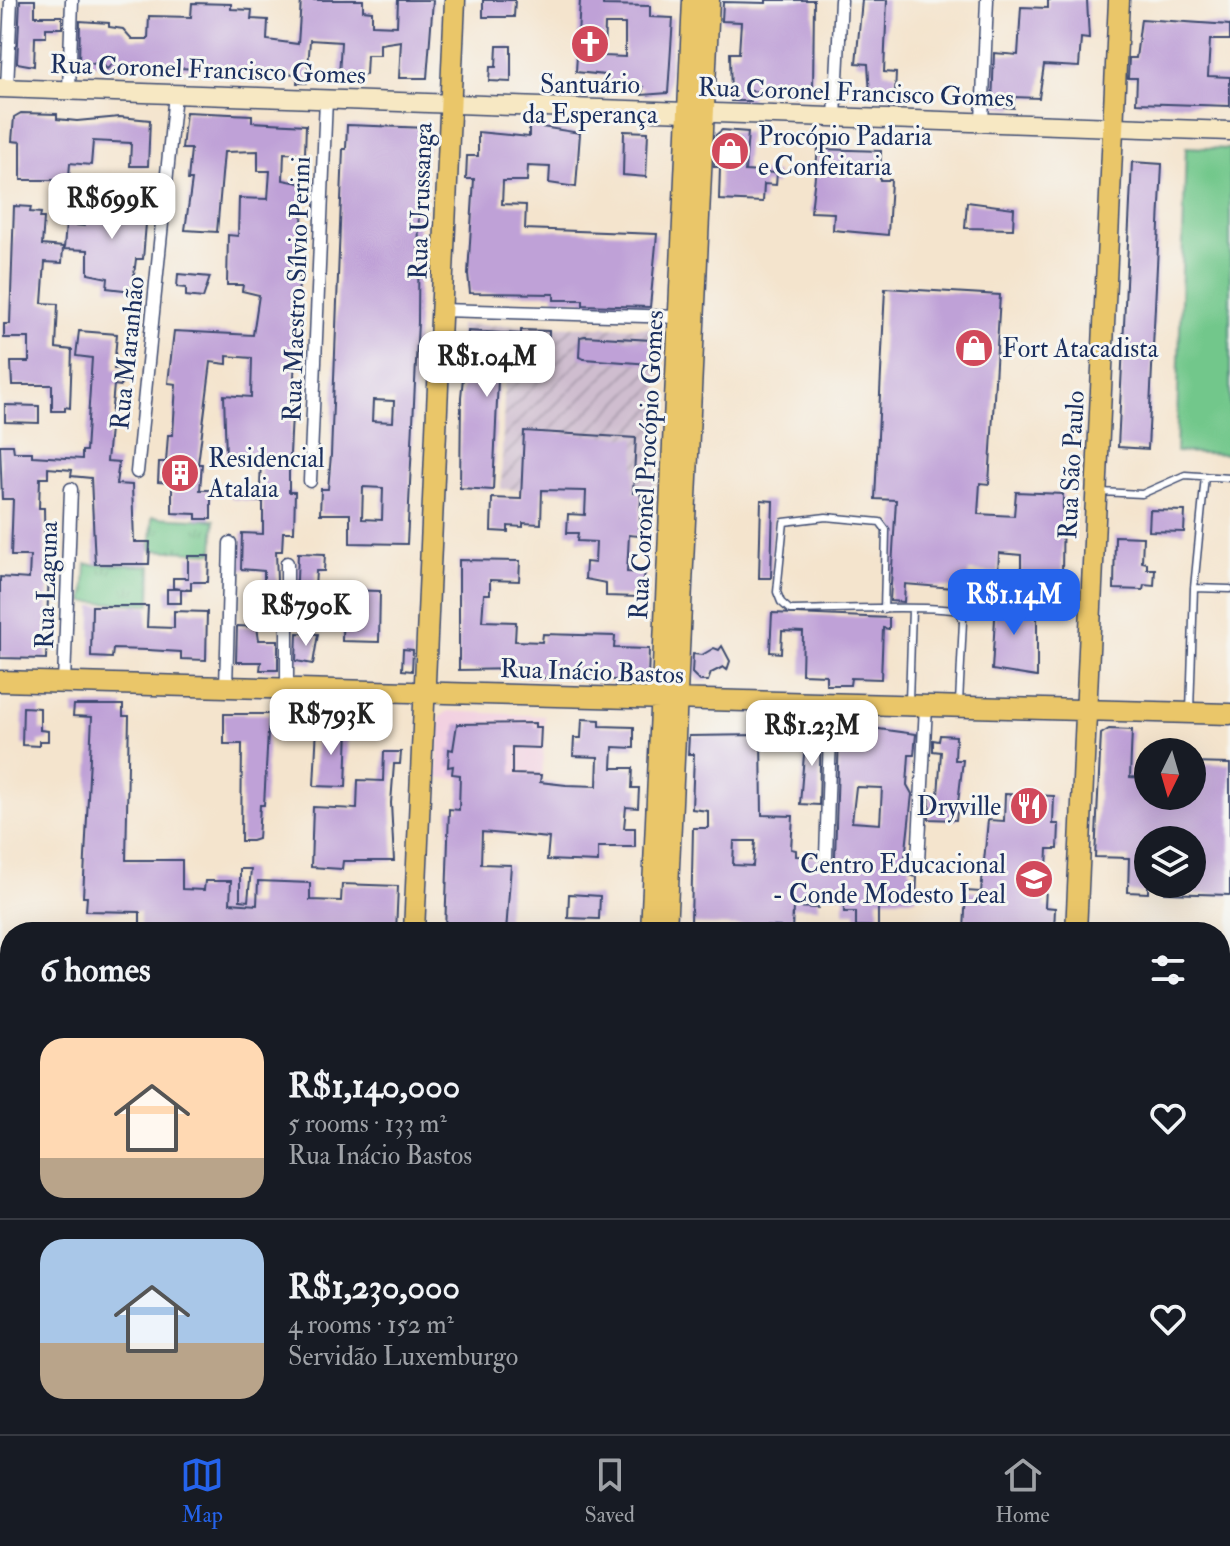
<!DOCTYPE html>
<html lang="en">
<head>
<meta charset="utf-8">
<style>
  :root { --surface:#171b24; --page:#242831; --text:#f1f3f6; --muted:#9ea1a6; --line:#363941; --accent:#2563eb }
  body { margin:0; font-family:"IM FELL Double Pica",serif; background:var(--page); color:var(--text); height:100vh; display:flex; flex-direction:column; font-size:30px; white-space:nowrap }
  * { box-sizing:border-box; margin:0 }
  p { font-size:26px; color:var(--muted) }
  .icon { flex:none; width:44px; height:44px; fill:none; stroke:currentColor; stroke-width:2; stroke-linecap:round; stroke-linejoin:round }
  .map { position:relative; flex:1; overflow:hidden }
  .panel { position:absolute; left:0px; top:922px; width:1230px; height:512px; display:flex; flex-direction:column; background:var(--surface); border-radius:32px 32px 0 0; box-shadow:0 8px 32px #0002 }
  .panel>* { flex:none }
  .needle { width:52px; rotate:185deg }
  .fabs { position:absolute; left:1134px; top:738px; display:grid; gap:16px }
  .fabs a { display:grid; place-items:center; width:72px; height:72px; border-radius:50%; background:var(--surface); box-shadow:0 8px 32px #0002; font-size:40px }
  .price { position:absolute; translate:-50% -68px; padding:0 18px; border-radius:16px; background:#fff; color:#222; font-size:26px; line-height:52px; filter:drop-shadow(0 2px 4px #0008) }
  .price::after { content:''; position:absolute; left:50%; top:48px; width:24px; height:18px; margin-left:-12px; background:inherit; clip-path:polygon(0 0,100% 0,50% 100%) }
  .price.active { background:var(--accent); color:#fff }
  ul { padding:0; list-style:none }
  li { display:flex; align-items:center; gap:24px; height:200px; padding:0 40px }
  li+li { border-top:2px solid var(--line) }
  li span { display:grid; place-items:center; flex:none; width:224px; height:160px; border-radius:24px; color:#555 }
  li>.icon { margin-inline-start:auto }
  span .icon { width:96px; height:96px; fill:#fffc; stroke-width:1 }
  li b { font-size:34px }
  h2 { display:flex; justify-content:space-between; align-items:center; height:96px; padding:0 40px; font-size:34px }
  .menu { display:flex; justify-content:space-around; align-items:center; height:112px; border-top:2px solid var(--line); background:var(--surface); font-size:22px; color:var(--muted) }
  .menu a { display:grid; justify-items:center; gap:4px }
  .menu .active { color:var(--accent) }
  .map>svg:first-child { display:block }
</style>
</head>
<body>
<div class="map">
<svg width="1230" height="1434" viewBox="0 0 1230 1434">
  <defs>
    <pattern id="industrial-furrows" width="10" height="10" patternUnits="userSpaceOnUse" patternTransform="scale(2)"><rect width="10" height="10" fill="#cfbdcf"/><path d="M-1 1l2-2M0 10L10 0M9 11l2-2" fill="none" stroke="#a79aab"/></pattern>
    <pattern id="grass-tufts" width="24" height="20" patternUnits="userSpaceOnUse" patternTransform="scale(2)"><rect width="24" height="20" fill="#72c78b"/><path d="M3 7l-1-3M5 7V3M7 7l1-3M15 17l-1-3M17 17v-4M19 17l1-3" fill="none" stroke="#5da275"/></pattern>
  </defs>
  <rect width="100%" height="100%" fill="#f6f6f2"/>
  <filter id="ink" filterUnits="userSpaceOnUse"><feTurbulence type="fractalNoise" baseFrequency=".0125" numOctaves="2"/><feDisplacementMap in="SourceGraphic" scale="16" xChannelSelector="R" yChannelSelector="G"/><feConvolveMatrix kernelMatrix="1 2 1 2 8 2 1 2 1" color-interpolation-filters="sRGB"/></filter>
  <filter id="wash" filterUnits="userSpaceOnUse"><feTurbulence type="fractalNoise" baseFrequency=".006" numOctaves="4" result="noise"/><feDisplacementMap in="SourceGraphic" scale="32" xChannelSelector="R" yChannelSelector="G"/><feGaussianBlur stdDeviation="1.8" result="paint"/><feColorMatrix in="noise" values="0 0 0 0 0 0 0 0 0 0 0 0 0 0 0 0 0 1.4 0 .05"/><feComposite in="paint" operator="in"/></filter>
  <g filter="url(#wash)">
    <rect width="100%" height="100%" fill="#f4e4cd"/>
    <path fill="#f2cfe0" d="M448,711L545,716L542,783L437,778L440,717Z"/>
    <path fill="url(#industrial-furrows)" d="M460,325L660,328L655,495L501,489L505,363L460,357Z"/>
    <path fill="url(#grass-tufts)" stroke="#467b74" stroke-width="2" d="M152,517L215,520L213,553L151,550Z
      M86,564L151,566L150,604L84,602Z
      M0,1205H10V1285L0,1284Z"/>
    <path fill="#72c78b" stroke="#467b74" stroke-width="2" d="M1186,147L1230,149V454L1176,452Z"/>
    <g id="blocks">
      <path fill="#bfa1d7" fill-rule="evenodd" d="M20,0H35V16H62V28H46V37H35L34,66L17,63Z
        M301,0H363V10L372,11V25L397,26L398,0H433L427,78H399L401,41L380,44V55H367L366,75L355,77L339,76L341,42L310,40L307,83H297L298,74L158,67L122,69L115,62L107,69L102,64L79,63L80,21L109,23V27L123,29L132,39H148L149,16L191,17L192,3L231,4V9L252,10L251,19L268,20L267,40L298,44Z
        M483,0H515L514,17H483Z
        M580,0H603V5L650,6V17L673,18L668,93L642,95L643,87L605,85V75L576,72ZM605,24H625V57L604,56Z
        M766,0H814L813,89L806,88L805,94L751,91V101H731L730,53H739L741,22L722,21L723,2L766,3Z
        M862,0H887L884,72L896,73L895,95L870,94L868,64L856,63Z
        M1048,0H1087L1089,39L1081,38L1079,67L1044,65L1039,98L1014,97V108L992,106L994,53L1018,55L1021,7L1048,8Z
        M1141,19L1230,25V40H1210L1208,76L1230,77V106L1136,103L1137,78H1128L1129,58H1136Z
        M497,46H511V82L489,81L490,67H496Z
        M186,112L252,115V122L306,125L305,154L284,153L283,180L304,184L289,473V492H295L294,532H283L282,551H276L278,612H264V571L241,569L242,533L263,534V502L231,499V487L260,488L261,458L226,456L224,395L251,397L252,358L227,356V364L211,362L198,464H202L200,490H211V519H196V514L172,513V483L158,482L159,462H166L168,435H173L176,384L168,383L174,331L253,335L259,295L242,291L243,285H227L228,235L238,236L239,198L268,199L270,171H258V151L224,152L217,232L185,230L192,180H188L191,149H182Z
        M21,113L57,114V119L77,121L120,117L150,120L148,166H130L131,143L93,141L91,165L70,163L69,177L65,180H21V142L12,141L14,117Z
        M347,125L429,128L428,151L423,150L422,195H419L418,322L407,544L350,543V514H320L321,489H328L331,455L343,149H346ZM373,400L394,401L393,422L372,421ZM363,487L383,488L382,520L362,519Z
        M529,125L580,133L576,187L549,183L550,167L528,166L527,181H503L502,204L526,205L525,229L657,234L650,307L583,305V300H554V294L470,293L468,274L474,179H466L467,156H478V132L529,137Z
        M722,130L748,132L745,171L777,173L776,185L764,184L763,202L719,200L720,167H714L716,135Z
        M624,131L648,132L646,177L623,175Z
        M818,149L881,151L880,180H891L888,235L833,230L834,213L811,212Z
        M1132,162L1162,164L1148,449L1118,447Z
        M116,198L148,200L143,259H136L132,291L107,288L108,278L88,274V250L64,249L66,224L84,226L86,210H94V205L115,207Z
        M967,202L1014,208L1013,229L965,228Z
        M14,206L31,207L30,212L41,213L40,218H44L42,245L63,247L62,263L45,262L42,303L58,304L56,348L72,350L70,408L65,407V411H52V385H12L11,362H29V338H4V324H10Z
        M178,274L210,277L203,298L186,296V288L177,287Z
        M885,288L1000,295L989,484L980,483L978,514L1014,516L1016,492L1063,494L1062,576L1021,574V555L999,553L998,573L969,571L965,589L905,584L904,602L890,601L896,500L875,499Z
        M521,330L549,331L548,352L534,351V359L499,357L493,490L460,488L461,397L468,331L521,334Z
        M79,331L117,334L114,369H122L121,386L114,385L107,461L119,462L116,484L132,485L134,542H150L149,564H95L91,478L71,476L72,470L48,468V478H40L39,508H44L45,564L49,565L46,659L0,658V577L29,579L30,556H11L13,499H2L0,445H13L14,452H32V456L82,459V451H86L92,358L76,356Z
        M585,336L651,340L650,364L584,359L579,357L580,337Z
        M5,405L39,406V423L5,422Z
        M524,431L636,438L633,493H640L641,498L639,536L629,535L627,572L645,573L640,597L606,596V583L585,579L586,562L595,563L596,542L577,541L578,533H567L568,514L585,515L586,491L542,490L541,524L523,523V527L508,526V532L491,531L492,498L521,499Z
        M761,500L773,501L771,578H759Z
        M1150,510L1185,511L1184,532L1149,531Z
        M1115,536L1143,537L1142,562L1147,563V569H1155L1154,586L1144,585L1143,590L1114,589Z
        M298,553L325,554L324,571H316L314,606H296Z
        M188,556H209L208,582H191V590L173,588V578H188Z
        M459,560L520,561L519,581L490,580V594H484L482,621L516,622L515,641L542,642L543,634L615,636L614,648L649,649L648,681L520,677L521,669L459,670Z
        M997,584L1037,617V677L992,670Z
        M167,589H181V603H167Z
        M343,590L380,591L379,642L342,641Z
        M92,606H148L147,627L174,628V611L207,612L206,660L181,659V652L148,650L113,649L112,658L91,657Z
        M772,613L889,618V629L883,628L881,679L851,678L850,685H826V675L802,674L803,632L782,631L781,653L770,652Z
        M237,626L257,627L259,640H278V670H260L261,662H236Z
        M297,633L318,634L313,664L296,661Z
        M722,646L730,661L727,670L723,667L711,673L708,681H700L692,673L693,654L702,655L714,648L719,650Z
        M403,649L413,650L412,671L402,670Z
        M74,705H123V716H129L126,860H182V889L204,890L205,881H231L230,903L257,905L258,881L310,883V900L341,901L342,884L398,886L396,932H140V912L86,911L87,897H83L92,717L73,716Z
        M23,707L40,708V730L48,731V741H39V746L22,745Z
        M224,714H269L264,805H260L258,839L252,841H241L242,744H224Z
        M582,719L600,720V726L634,727V748L613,747L612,768H633L632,788H639L638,808L626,807L624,828H635V847H598V862L547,860L549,838L482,832L481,864L511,865L506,932H445L449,809L459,810L460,775L452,774L453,766L448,767L449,749L453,750L457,724L535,723V727H541L540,748L512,747V774L541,775L540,782L566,785L597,786L598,757L573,756L574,738H581Z
        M317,726L348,727L346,787L314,786Z
        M811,726H821L819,805L800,804L806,730H811Z
        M864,727L916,734L914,755H909L907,785L912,794L905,859H909L911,876L917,877L916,899H878V927L856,926V912H844V895H819L818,908L793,907L792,932H779L780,927L691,924L693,828H708V811L692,809L694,754H688L689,736L761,735L762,815L793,816L791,849L796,850V856L817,857L826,866L835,857L839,736L864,737ZM856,787L882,788L880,824L852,822ZM734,841H755L753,866L733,865Z
        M1109,729L1132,730L1130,777L1148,778V796H1192V763L1230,764V895L1165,893V884H1192V840H1148V893L1128,892L1129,858L1095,857L1101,734Z
        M940,735L956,736L955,760H963L956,820L929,819L930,795L938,796L941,752L933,751V740L939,741Z
        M384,752H401L400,764H394L391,803L394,861H343L342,869L311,867L313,807L357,809L358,780L383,781Z
        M1005,794L1054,796L1053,824H1059L1058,849H1048L1045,907L1055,908L1054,931L985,927V932L964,931L966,891L981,892L988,820L1004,821Z
        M240,869H251L248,901L240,900Z
        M569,894L600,896L599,919L568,918Z"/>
    </g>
  </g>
  <g filter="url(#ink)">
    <use href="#blocks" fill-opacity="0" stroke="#3c4a6f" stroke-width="2"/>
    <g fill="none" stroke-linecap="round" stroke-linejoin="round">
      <g stroke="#3c4a6f" stroke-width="9">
        <path id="lane" d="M1100,492L1142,494L1185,475L1230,478
          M1194,588L1230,589
          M884,610L886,530L880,522L826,517L784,522L777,592L781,602L790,610C818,610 944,604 960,612L963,621L959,703
          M909,701L912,609
          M1190,711L1194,588L1205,476"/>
      </g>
      <g stroke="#3c4a6f" stroke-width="15">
        <path id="street" d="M7,88L11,0
          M69,90L72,0
          M835,117L841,0
          M982,122L987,0
          M441,310L679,317
          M137,472L175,94
          M310,481L326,99
          M287,563V689
          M64,683L71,489
          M226,687L230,543
          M826,857L831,704
          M918,862L926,706
          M0,1422H10
          M56,1424L295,1434
          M33,1434L34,1424"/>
      </g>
      <g stroke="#3c4a6f" stroke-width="21">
        <path id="secondary" d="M0,88L1230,131"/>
      </g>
      <g stroke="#3c4a6f" stroke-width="23">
        <path id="primary" d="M0,681L1230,714
          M414,932L455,0
          M651,932L693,0
          M666,932L709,0
          M1076,932L1119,0
          M0,1047H10
          M1220,1091H1230
          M391,1434L392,1424
          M628,1434L629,1424
          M643,1434L644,1424
          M1053,1434L1054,1424"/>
      </g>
      <use href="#lane" stroke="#fff" stroke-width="6"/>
      <use href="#street" stroke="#fff" stroke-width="12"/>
      <use href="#secondary" stroke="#f7e8c3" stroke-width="18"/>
      <use href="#primary" stroke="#eac669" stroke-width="20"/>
    </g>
  </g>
  <defs>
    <g id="church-disc" transform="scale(2)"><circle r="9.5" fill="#d1495b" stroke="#f6f6f2"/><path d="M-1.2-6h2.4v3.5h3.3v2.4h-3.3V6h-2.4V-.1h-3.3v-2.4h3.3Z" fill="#fff"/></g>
    <g id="shop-disc" transform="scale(2)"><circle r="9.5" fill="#d1495b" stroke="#f6f6f2"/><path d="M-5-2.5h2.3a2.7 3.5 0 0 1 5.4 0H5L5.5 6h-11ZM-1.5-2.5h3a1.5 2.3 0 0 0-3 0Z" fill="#fff"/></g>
    <g id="building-disc" transform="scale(2)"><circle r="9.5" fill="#d1495b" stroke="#f6f6f2"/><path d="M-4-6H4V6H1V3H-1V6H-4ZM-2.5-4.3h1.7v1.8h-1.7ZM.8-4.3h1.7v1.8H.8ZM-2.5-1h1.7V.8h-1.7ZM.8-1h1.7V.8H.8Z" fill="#fff"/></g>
    <g id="restaurant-disc" transform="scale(2)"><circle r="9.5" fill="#d1495b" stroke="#f6f6f2"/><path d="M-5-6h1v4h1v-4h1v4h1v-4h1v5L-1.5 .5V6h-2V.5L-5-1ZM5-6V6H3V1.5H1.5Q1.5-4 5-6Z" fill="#fff"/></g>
    <g id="school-disc" transform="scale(2)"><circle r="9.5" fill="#d1495b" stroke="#f6f6f2"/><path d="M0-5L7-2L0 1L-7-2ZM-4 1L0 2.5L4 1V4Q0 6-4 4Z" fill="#fff"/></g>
  </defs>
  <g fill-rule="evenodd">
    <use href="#church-disc" x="590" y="44"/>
    <use href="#shop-disc" x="730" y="151"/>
    <use href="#shop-disc" x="974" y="348"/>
    <use href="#building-disc" x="180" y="473"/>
    <use href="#restaurant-disc" x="1029" y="806"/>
    <use href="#school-disc" x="1034" y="879"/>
  </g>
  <g text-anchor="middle" stroke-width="6" stroke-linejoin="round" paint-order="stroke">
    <g font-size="26" fill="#1b2f5e" stroke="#f6f6f2">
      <text transform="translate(208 69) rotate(2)" y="9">Rua Coronel Francisco Gomes</text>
      <text transform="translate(856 92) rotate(2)" y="9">Rua Coronel Francisco Gomes</text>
      <text transform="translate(420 201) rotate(-88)" y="9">Rua Urussanga</text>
      <text transform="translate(296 289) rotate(-88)" y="9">Rua Maestro Sílvio Perini</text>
      <text transform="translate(127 353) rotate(-84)" y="9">Rua Maranhão</text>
      <text transform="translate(646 465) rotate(-87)" y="9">Rua Coronel Procópio Gomes</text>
      <text transform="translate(1071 465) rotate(-87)" y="9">Rua São Paulo</text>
      <text transform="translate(46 585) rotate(-88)" y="9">Rua Laguna</text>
      <text transform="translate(592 671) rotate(2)" y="9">Rua Inácio Bastos</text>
    </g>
    <g font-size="26" fill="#1b2f5e" stroke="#f6f6f2" text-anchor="start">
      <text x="590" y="93" text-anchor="middle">Santuário<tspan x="590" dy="30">da Esperança</tspan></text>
      <text x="758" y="145">Procópio Padaria<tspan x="758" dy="30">e Confeitaria</tspan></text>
      <text x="1002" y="357">Fort Atacadista</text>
      <text x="208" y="467">Residencial<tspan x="208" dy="30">Atalaia</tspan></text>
      <text x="1001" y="815" text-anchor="end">Dryville</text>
      <text x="1006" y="873" text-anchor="end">Centro Educacional<tspan x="1006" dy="30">- Conde Modesto Leal</tspan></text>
    </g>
  </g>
</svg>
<div class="fabs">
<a><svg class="needle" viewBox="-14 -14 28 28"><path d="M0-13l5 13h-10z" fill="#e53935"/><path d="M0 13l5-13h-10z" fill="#9ea1a6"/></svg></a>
<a><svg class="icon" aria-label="layers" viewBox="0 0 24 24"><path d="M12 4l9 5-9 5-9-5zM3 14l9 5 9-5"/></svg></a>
</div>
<b class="price" style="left:112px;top:241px">R$699K</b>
<b class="price" style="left:487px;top:399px">R$1.04M</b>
<b class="price active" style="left:1014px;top:637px">R$1.14M</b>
<b class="price" style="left:306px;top:648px">R$790K</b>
<b class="price" style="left:331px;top:757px">R$793K</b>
<b class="price" style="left:812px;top:768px">R$1.23M</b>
<section class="panel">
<h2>6 homes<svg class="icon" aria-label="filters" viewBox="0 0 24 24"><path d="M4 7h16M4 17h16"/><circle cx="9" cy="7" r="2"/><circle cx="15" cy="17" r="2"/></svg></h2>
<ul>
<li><span style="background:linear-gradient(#ffd9b3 75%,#b9a48a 0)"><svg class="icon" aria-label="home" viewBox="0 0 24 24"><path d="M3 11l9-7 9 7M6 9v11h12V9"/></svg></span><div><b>R$1,140,000</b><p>5 rooms · 133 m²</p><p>Rua Inácio Bastos</p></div><svg class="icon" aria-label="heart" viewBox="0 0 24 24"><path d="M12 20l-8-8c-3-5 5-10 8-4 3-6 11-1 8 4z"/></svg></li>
<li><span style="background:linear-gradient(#a9c7e8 65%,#b9a48a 0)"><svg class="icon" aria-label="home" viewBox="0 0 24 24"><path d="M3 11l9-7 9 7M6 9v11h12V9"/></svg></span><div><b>R$1,230,000</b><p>4 rooms · 152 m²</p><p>Servidão Luxemburgo</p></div><svg class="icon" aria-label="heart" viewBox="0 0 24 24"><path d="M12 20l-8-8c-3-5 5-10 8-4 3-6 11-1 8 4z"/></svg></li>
</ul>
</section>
</div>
<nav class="menu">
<a class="active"><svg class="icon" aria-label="map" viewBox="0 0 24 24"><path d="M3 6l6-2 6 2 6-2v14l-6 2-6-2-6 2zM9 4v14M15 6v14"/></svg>Map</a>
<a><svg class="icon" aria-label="saved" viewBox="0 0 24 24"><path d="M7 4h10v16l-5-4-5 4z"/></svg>Saved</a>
<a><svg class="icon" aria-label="home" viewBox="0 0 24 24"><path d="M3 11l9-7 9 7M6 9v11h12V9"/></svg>Home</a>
</nav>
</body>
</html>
